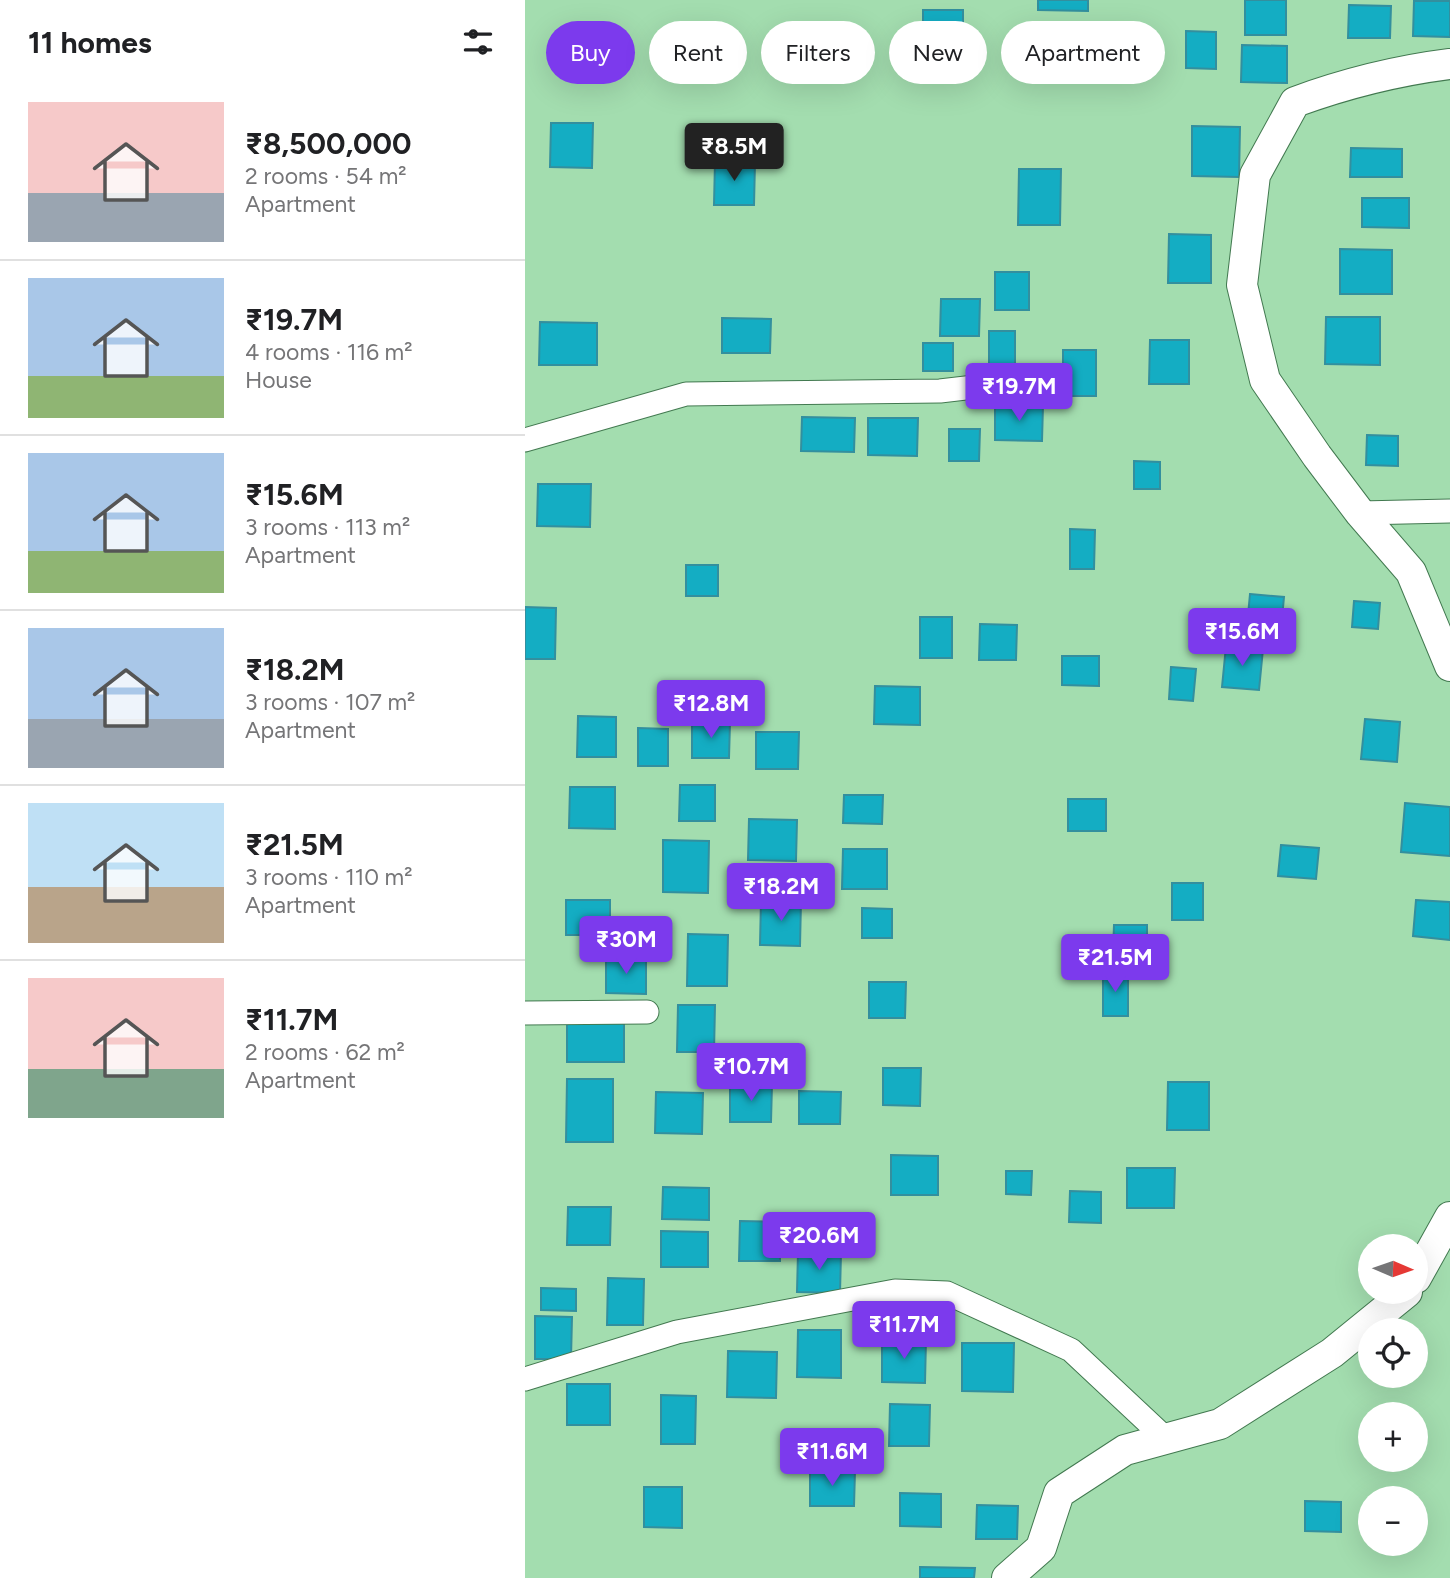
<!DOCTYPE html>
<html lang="en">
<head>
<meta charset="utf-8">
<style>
  :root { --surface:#fff; --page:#f2f2f2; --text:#202124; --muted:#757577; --line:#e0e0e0; --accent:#7c3aed }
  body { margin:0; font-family:Figtree,sans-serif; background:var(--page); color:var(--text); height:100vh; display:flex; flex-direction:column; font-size:26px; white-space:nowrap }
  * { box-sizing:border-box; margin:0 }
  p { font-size:23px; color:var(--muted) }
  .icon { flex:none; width:38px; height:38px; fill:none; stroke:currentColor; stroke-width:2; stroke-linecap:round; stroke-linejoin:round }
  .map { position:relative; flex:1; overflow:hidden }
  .details { display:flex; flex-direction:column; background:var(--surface); width:525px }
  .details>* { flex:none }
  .banner { position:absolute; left:21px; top:21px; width:665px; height:63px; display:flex; gap:14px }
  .needle { width:46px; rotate:92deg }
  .controls { position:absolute; left:833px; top:1234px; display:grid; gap:14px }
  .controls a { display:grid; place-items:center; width:70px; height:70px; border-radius:50%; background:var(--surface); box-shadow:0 7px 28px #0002; font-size:35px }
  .price { position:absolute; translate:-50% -60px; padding:0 16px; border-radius:7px; background:var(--accent); color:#fff; font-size:23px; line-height:46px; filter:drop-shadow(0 2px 4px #0008) }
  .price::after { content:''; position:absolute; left:50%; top:42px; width:21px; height:16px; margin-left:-10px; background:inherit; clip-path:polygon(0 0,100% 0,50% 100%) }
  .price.on { background:#222; color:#fff }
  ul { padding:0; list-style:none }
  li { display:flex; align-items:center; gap:21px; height:175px; padding:0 28px }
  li+li { border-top:2px solid var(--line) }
  li span { display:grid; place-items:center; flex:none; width:196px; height:140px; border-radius:0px; color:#555 }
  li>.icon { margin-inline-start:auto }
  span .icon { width:84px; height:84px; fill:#fffc; stroke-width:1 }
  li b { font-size:30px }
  h2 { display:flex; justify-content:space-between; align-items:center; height:84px; padding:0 28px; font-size:30px }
  .pill { padding:0 24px; border-radius:32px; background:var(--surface); box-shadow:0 7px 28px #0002; font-size:24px; line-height:63px }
  .pill.on { background:var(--accent); color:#fff }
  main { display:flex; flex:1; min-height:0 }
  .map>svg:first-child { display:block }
</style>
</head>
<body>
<main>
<section class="details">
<h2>11 homes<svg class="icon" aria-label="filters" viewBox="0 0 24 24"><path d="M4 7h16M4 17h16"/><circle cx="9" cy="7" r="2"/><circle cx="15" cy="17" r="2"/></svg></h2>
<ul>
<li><span style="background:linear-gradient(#f6c9c9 65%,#9aa5b1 0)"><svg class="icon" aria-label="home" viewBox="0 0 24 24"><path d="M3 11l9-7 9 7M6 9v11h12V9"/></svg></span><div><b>₹8,500,000</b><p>2 rooms · 54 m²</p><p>Apartment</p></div></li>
<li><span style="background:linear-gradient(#a9c7e8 70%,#8fb573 0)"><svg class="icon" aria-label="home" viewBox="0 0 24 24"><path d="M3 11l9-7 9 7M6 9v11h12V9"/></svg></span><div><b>₹19.7M</b><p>4 rooms · 116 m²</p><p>House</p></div></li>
<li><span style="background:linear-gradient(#a9c7e8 70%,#8fb573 0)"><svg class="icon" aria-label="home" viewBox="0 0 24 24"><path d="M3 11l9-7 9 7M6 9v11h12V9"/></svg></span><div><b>₹15.6M</b><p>3 rooms · 113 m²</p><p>Apartment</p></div></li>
<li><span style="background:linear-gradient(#a9c7e8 65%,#9aa5b1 0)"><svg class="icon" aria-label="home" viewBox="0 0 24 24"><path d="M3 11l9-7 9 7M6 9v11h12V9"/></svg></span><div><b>₹18.2M</b><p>3 rooms · 107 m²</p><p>Apartment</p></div></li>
<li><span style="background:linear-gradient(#bfe0f5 60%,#b9a48a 0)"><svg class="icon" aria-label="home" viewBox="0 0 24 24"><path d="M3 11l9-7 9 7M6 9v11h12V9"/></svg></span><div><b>₹21.5M</b><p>3 rooms · 110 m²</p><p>Apartment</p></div></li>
<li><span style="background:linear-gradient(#f6c9c9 65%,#7fa58c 0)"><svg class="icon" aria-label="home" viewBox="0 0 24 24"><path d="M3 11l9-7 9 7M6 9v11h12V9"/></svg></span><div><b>₹11.7M</b><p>2 rooms · 62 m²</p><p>Apartment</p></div></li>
</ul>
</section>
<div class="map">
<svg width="925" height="1578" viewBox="0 0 925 1578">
  <rect width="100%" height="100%" fill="#a3ddaf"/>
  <path fill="#14adc3" stroke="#338f9e" stroke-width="2" d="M513,0H563V11L513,10Z
    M720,0H761V35H720Z
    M889,1H925V37L888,36Z
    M824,5L866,6L865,38H823Z
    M398,10H438V52L398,51Z
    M661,31L691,32V69L661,68Z
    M717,45L762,46V83L716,82Z
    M26,123H68L67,168L25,167Z
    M667,126L715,127L714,177L667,176Z
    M826,148L877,149V177H825Z
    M190,161L230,162L229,205H189Z
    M494,169H536L535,225H493Z
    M837,198H884V228L837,227Z
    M644,234L686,235V283H643Z
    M815,249L867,250V294H815Z
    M470,272H504V310H470Z
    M416,299H455L454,336H415Z
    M801,317H855V365L800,364Z
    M197,318L246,319L245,353H197Z
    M15,322L72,323V365H14Z
    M464,331H490V369H464Z
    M625,340H664V384H624Z
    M398,343H428V371H398Z
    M538,350H571V396H538Z
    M470,405H518L517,441L470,440Z
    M277,417L330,418L329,452L276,451Z
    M343,418H393L392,456L343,455Z
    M424,429H455L454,461H424Z
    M842,435L873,436V466L841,465Z
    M609,461L635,462V489H609Z
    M13,484H66L65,527L12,526Z
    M545,529L570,530L569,569H545Z
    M161,565H193V596H161Z
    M725,594L759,597L756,629L722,626Z
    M829,601L855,603L853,629L827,627Z
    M0,607L31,608L30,659H0Z
    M395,617H427V658H395Z
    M455,624L492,625L491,660H454Z
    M701,646L738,649L734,690L697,687Z
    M537,656H574V686L537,685Z
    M646,667L671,669L668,701L644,699Z
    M350,686L395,687V725L349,724Z
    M53,716L91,717V757H52Z
    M840,719L875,722L872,762L836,759Z
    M167,721L205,722L204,758H167Z
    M113,728L143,729V766H113Z
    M231,732H274L273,769H231Z
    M155,785H190V821H154Z
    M45,787H90V829L44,828Z
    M319,795H358L357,824L318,823Z
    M543,799H581V831H543Z
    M880,803L925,807V856L876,852Z
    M224,819L272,820L271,861L223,860Z
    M138,840L184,841L183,893L138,892Z
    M756,845L794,848L791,879L753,876Z
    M318,849H362V889H317Z
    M647,883H678V920H647Z
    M41,900H85V935H41Z
    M236,900L276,901L275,946L235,945Z
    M891,900L925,902V940L888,936Z
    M337,908L367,909V938H337Z
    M589,925H622V953H588Z
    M163,934L203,935L202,986H162Z
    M81,959H121V994L81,993Z
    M578,973H603V1016H578Z
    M344,982H381L380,1018H344Z
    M153,1005H190L189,1052H152Z
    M42,1022L99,1023V1062H42Z
    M358,1068H396L395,1106L358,1105Z
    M42,1079H88V1142H41Z
    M643,1082H684V1130H642Z
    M205,1084H247L246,1122H205Z
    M274,1091L316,1092L315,1124H274Z
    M131,1092L178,1093L177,1134L130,1133Z
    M366,1155L413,1156V1195H366Z
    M602,1168H650L649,1208H602Z
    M481,1171H507L506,1195L481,1194Z
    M138,1187L184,1188V1220L137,1219Z
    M545,1191L576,1192V1223L544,1222Z
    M43,1207H86L85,1245H42Z
    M215,1221L255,1222V1261H214Z
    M136,1231L183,1232V1267H136Z
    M273,1252L316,1253L315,1293L272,1292Z
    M83,1278L119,1279L118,1325H82Z
    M16,1288L51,1289V1311L16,1310Z
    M10,1316L47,1317L46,1359H10Z
    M273,1330H316V1378L272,1377Z
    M357,1339H401L400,1383L357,1382Z
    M437,1343H489L488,1392L437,1391Z
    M203,1351L252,1352L251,1398L202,1397Z
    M42,1384H85V1425H42Z
    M136,1395L171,1396L170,1444H136Z
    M365,1404L405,1405L404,1446H364Z
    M285,1470L330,1471L329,1506H285Z
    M119,1487H157V1528L119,1527Z
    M375,1493L416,1494V1527L375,1526Z
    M780,1501L816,1502V1532L780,1531Z
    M452,1505L493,1506L492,1539H451Z
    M395,1567L450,1568L449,1578H395Z"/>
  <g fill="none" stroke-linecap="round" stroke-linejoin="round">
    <g stroke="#427950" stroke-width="25">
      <path id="minor" d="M0,440L161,394L415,391L509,380
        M835,513L925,511
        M0,1013L122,1012
        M0,1379L152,1332L370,1291L422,1293L546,1350L640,1438"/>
    </g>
    <g stroke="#427950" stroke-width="32">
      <path id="tertiary" d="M925,64C869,71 822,83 770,102L730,175L717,285L740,380L792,456L835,513L886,572L925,666
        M891,1278L925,1217
        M482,1578L516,1548L534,1493L600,1450L695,1424L807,1353L882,1292"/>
    </g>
    <use href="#minor" stroke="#fff" stroke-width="23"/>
    <use href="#tertiary" stroke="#fff" stroke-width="30"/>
  </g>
</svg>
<div class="controls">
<a><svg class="needle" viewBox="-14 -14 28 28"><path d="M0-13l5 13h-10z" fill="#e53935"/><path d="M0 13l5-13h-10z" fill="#757577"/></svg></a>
<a><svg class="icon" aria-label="locate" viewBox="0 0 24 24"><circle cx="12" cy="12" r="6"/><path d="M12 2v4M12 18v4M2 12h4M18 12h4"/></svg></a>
<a>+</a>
<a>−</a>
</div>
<b class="price on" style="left:209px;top:183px">₹8.5M</b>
<b class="price" style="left:494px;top:423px">₹19.7M</b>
<b class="price" style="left:717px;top:668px">₹15.6M</b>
<b class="price" style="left:186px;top:740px">₹12.8M</b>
<b class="price" style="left:256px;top:923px">₹18.2M</b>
<b class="price" style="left:101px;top:976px">₹30M</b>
<b class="price" style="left:590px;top:994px">₹21.5M</b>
<b class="price" style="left:226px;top:1103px">₹10.7M</b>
<b class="price" style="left:294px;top:1272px">₹20.6M</b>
<b class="price" style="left:379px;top:1361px">₹11.7M</b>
<b class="price" style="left:307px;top:1488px">₹11.6M</b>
<div class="banner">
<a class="pill on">Buy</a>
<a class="pill">Rent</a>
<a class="pill">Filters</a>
<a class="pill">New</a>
<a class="pill">Apartment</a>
</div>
</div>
</main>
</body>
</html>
